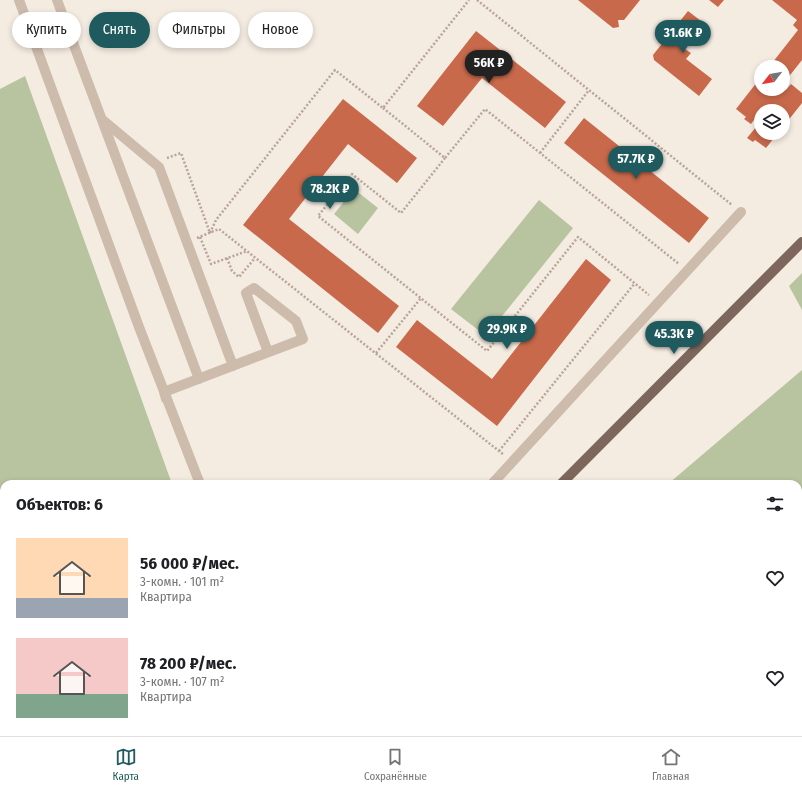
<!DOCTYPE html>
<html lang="ru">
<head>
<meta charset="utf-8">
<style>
  :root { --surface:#fff; --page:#f2f2f2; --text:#202124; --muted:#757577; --line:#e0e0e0; --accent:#1f5a5e }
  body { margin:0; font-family:"Fira Sans Condensed",sans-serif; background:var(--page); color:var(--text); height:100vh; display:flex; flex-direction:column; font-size:15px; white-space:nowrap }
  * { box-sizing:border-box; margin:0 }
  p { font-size:13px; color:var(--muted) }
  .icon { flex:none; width:22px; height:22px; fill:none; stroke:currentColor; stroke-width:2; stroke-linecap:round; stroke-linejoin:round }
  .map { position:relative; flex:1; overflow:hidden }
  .side { position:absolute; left:0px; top:480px; width:802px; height:256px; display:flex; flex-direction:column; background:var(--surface); border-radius:12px 12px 0 0; box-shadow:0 2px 6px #0003 }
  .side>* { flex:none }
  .top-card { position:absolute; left:12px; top:12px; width:400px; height:36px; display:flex; gap:8px }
  .needle { width:26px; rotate:239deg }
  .fabs { position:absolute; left:754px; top:60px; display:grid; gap:8px }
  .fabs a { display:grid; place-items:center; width:36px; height:36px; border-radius:50%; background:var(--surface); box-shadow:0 2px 6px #0003; font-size:20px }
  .price { position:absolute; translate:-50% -34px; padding:0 9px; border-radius:14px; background:var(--accent); color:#fff; font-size:13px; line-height:26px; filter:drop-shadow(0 1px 2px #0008) }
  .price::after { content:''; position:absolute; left:50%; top:24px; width:12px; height:9px; margin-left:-6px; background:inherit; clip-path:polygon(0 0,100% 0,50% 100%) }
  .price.active { background:#222; color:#fff }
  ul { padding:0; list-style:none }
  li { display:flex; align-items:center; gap:12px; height:100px; padding:0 16px }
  li span { display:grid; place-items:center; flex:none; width:112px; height:80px; border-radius:0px; color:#555 }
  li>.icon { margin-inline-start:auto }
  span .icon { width:48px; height:48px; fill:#fffc; stroke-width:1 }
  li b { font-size:17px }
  h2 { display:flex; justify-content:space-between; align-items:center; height:48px; padding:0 16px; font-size:17px }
  .pill { padding:0 14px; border-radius:18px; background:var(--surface); box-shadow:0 2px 6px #0003; font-size:14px; line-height:36px }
  .pill.active { background:var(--accent); color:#fff }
  .tabs { display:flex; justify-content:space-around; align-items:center; height:56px; border-top:1px solid var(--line); background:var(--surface); font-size:11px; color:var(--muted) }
  .tabs a { display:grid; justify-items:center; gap:2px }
  .tabs .active { color:var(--accent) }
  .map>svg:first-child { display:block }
</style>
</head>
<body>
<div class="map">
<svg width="802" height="736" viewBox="0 0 802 736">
  <rect width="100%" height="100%" fill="#f4ebe1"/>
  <path fill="#b8c4a0" d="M25,76L172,484H4V732H215L214,736H0V89Z
    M354,189L378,208L358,234L334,214Z
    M539,200L573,228L486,336L451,309Z
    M802,273V310L789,286Z
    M802,370V736H362L361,732H798V484H668Z"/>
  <path fill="#c8694b" d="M578,0H640L624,20H618L619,27L613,28Z
    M709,0H724L718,7Z
    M772,0H802V60L783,84V67H769L798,30L793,25L797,20Z
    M688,11L705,24L685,49L691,53L686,59L712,79L699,96L654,60L653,55Z
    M476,31L566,102L545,128L482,78L443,126L417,106Z
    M761,77V89H783V87L786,90L791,84L802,93V103L783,127V111H761V119L757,116L751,124L744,119L746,117L736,109Z
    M343,99L417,158L397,183L348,144L289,219L399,306L378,333L243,225Z
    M584,118L709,218L689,243L564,143Z
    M761,121V133H778L766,148L755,140L753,142L747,138Z
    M586,259L611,280L497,426L396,347L417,320L492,379Z"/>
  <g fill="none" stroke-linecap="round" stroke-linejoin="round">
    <path stroke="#b9a596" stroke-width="2.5" stroke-dasharray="2 2" stroke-linecap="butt" d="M477,0L732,205
      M383,108L445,158L485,109L679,264
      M540,153L589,90
      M167,158L181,153L210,233L216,220L335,70L383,108L469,0
      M445,158L401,213L352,174L318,216L487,351L578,237L649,295
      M200,237L211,264L247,251
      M197,238L219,229L504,455
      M227,258L232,271L239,277L255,258
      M376,353L421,298
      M499,451L635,283
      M246,736V732"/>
    <path stroke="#cdbbac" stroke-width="10" d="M19,0L139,327L200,484
      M57,0L199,379
      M104,121L159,167L233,366
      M166,399L164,392L303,339L296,321L254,288L246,293L268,352
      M492,484L741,212
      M333,732L336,736"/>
    <path stroke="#7d675c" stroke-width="10" d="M561,484L802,242
      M309,736L313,732"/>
  </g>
</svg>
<div class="fabs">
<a><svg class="needle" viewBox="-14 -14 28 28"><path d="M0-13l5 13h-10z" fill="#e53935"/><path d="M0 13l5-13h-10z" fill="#757577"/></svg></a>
<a><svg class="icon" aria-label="layers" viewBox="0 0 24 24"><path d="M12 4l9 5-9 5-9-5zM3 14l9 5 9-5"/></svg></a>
</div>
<b class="price" style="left:683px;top:54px">31.6K ₽</b>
<b class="price active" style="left:489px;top:84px">56K ₽</b>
<b class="price" style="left:636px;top:180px">57.7K ₽</b>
<b class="price" style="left:330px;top:210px">78.2K ₽</b>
<b class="price" style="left:507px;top:350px">29.9K ₽</b>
<b class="price" style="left:674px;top:355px">45.3K ₽</b>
<div class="top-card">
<a class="pill">Купить</a>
<a class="pill active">Снять</a>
<a class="pill">Фильтры</a>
<a class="pill">Новое</a>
</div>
<section class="side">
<h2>Объектов: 6<svg class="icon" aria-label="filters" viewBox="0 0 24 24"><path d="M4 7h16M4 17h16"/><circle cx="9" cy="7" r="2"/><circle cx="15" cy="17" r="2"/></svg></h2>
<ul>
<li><span style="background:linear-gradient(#ffd9b3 75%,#9aa5b1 0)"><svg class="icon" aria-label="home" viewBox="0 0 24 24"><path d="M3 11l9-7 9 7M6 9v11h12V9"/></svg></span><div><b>56 000 ₽/мес.</b><p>3-комн. · 101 m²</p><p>Квартира</p></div><svg class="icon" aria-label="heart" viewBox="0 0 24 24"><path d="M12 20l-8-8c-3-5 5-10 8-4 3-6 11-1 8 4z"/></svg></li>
<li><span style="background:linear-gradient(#f6c9c9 70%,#7fa58c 0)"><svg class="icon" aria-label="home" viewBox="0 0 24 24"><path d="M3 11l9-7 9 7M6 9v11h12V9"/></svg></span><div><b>78 200 ₽/мес.</b><p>3-комн. · 107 m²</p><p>Квартира</p></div><svg class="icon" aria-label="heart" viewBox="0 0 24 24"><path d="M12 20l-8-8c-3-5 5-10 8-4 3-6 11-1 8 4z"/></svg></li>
</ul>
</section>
</div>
<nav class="tabs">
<a class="active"><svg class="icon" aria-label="map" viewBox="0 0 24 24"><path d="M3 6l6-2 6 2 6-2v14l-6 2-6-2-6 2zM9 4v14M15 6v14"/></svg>Карта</a>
<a><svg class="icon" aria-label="saved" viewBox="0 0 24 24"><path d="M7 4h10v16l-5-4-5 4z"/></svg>Сохранённые</a>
<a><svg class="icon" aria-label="home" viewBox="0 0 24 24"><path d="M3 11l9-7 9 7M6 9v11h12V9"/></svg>Главная</a>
</nav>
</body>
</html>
